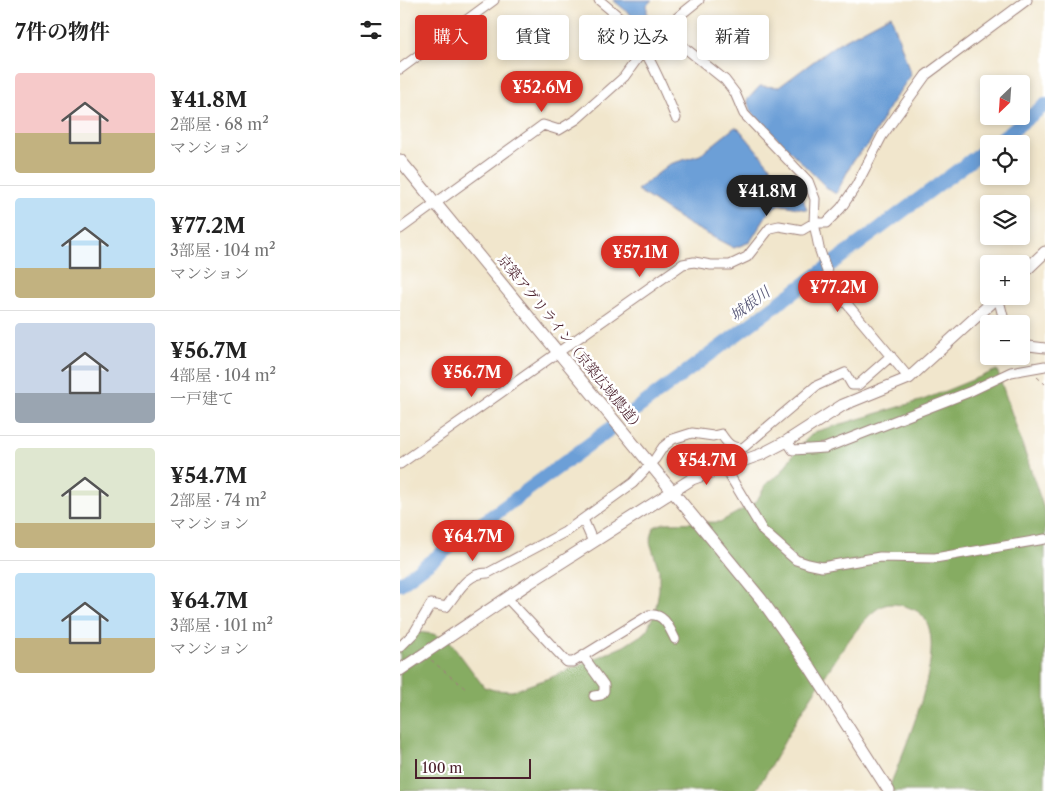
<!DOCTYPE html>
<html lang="ja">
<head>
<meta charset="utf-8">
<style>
  :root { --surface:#fff; --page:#f6f6f6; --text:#222; --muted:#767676; --line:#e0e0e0; --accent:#d93025 }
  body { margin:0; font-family:"Libre Caslon Text","Noto Serif JP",serif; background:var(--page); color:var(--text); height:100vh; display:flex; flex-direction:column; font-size:19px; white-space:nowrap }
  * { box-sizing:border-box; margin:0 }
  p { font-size:16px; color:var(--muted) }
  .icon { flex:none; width:28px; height:28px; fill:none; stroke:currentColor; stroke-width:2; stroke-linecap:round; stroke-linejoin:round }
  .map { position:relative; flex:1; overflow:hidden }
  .side { display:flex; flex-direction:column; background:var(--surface); width:400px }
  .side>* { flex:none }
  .guide { position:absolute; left:15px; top:15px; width:475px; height:45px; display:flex; gap:10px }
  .needle { width:32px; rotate:205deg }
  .controls { position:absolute; left:580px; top:75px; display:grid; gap:10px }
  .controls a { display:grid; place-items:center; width:50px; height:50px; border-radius:5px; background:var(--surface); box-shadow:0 2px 8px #0003; font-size:25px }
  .scale { position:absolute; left:15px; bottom:12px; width:116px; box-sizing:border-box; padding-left:5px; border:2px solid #4a1f2b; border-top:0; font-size:14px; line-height:18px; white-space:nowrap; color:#4a1f2b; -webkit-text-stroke:4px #fff; paint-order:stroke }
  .price { position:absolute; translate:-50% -42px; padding:0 11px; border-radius:18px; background:var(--accent); color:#fff; font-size:16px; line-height:32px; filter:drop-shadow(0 1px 2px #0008) }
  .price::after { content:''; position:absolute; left:50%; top:30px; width:15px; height:11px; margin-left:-8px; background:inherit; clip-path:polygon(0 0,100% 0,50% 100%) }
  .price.current { background:#222; color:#fff }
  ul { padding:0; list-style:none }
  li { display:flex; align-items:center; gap:15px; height:125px; padding:0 15px }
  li+li { border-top:1px solid var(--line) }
  li span { display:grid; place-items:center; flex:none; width:140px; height:100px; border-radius:5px; color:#555 }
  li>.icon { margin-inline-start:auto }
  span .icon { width:60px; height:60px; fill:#fffc; stroke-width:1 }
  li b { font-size:21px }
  h2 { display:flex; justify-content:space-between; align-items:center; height:60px; padding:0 15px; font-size:21px }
  .tag { padding:0 18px; border-radius:5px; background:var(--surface); box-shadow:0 2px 8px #0003; font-size:18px; line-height:45px }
  .tag.current { background:var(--accent); color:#fff }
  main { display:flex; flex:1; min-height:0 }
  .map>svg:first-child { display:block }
</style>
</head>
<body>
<main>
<section class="side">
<h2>7件の物件<svg class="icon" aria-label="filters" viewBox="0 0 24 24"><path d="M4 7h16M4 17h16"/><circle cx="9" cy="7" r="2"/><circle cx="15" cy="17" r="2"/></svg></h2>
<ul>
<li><span style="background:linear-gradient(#f6c9c9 60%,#c2b280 0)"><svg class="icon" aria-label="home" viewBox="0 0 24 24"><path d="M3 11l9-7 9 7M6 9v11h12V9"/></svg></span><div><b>¥41.8M</b><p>2部屋 · 68 m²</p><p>マンション</p></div></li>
<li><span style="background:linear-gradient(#bfe0f5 70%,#c2b280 0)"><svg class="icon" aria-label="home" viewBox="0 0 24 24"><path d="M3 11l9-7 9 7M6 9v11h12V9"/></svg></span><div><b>¥77.2M</b><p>3部屋 · 104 m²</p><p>マンション</p></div></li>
<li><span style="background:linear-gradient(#c9d6e8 70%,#9aa5b1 0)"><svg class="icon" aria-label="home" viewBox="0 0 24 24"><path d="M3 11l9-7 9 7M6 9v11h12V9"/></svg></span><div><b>¥56.7M</b><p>4部屋 · 104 m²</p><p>一戸建て</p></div></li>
<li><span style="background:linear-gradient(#dfe7d0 75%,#c2b280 0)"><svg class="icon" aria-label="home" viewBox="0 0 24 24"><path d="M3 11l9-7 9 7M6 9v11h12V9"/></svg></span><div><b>¥54.7M</b><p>2部屋 · 74 m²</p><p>マンション</p></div></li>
<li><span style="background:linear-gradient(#bfe0f5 65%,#c2b280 0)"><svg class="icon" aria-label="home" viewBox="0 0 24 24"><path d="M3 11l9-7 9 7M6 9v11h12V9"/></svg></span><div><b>¥64.7M</b><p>3部屋 · 101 m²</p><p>マンション</p></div></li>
</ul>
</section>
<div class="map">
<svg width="645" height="791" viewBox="0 0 645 791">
  <rect width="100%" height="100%" fill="#fff"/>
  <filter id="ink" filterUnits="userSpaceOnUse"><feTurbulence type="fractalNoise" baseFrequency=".02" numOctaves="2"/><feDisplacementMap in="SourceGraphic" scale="10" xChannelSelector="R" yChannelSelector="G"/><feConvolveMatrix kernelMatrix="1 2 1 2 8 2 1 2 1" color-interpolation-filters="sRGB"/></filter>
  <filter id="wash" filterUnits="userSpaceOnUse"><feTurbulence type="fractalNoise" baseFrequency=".0096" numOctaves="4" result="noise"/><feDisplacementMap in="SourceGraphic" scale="20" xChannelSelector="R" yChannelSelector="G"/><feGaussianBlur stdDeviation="1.12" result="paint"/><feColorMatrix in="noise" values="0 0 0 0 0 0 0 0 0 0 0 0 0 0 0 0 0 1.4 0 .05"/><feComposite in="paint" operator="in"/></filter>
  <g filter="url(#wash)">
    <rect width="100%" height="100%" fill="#f1e6cc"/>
    <path fill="#86ac62" stroke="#686646" d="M597,370L645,512V791H488C500,758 561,628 513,609C502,605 491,601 480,607C465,616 446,644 436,659C423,679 409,699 397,719C383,743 371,768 355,791H0V643L17,632L33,634L49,640L84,687L94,690L112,691L152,677L224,646L246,632L255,612L259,590V570L250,542L254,527L264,523L320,522L356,502L367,483L380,474L397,449L414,432L523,400Z"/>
    <path fill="#6c9fd7" stroke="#5b5f81" d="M213,0H252L247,5V18L236,19Z
      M491,15L511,75L490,105L469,144L454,159L436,194L428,189L351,112L347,100L360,86L379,87L437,44Z
      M335,127L340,130L373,170L401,193L407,210L379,204L369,211L350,242L334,248L288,224L237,190L270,164L300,155Z"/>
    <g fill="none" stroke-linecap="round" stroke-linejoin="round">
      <path stroke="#6c9fd7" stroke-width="14" d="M594,144L645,105
        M227,416L589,147
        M0,584L210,429"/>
    </g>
  </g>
  <g filter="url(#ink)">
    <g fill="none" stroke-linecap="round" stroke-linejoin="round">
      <g stroke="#9e827c" stroke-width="11">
        <path id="minor" d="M199,0L231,27L253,37L280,44L325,80L335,93L344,114L408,181L415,199L414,223L419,248L432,286L509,378
          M244,50C257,72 266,94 276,118
          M0,69L94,0
          M0,229L143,125L159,130L177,119L224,77L253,37L299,0
          M598,297L605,324
          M621,345L645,348
          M387,441L393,450L425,448L569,392L611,372L645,366
          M255,459L263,447L273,439L292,433L313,436L321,434C327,443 332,450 344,447L416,386L445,373L452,385H458L491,356
          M0,464L283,264L294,262L311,265H330L347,257L370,228L379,226L402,230L414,223H426L441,208L456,186L482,136L526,75L627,0
          M324,466L363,531L396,560L408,564L422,567L480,557L535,558L645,539
          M193,542L183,519L233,483L245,470
          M107,598L167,662H173L249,615C264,613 269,627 275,639
          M0,647L14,633L31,604L46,607C59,591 66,573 88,573L165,532L183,519
          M183,656L204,685V691L201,695L194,696"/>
      </g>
      <g stroke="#9e827c" stroke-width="13">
        <path id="tertiary" d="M0,160L361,599L409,666L489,791
          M621,275L645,252
          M0,670L129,583L292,479L362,454L387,441L443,405L509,378L599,296"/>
      </g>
      <path stroke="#9e827c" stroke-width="1" stroke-dasharray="4 4" stroke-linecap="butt" d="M637,377L645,384
        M31,660L67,690"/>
      <use href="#minor" stroke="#fff" stroke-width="9"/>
      <use href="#tertiary" stroke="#fff" stroke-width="11"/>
    </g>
  </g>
  <g text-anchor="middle" stroke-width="5" stroke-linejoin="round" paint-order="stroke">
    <g font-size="14" fill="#4a1f2b" stroke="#fff">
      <text transform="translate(171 343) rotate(51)" y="5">京築アグリライン（京築広域農道）</text>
    </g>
    <g font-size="15" font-style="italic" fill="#595978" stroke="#fff">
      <text transform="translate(350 304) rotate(-37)" y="5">城根川</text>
    </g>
  </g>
</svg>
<div class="controls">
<a><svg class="needle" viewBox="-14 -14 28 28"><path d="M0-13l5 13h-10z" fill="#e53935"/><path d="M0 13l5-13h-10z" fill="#767676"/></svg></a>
<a><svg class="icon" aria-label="locate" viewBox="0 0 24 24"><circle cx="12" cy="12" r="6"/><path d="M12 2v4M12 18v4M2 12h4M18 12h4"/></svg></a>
<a><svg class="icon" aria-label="layers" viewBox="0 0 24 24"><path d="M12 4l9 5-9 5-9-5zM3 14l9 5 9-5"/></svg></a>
<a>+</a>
<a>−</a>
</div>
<div class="scale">100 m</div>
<b class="price" style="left:142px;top:113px">¥52.6M</b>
<b class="price current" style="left:367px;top:217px">¥41.8M</b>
<b class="price" style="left:240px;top:278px">¥57.1M</b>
<b class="price" style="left:438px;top:313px">¥77.2M</b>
<b class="price" style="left:72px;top:398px">¥56.7M</b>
<b class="price" style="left:307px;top:486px">¥54.7M</b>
<b class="price" style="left:73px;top:562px">¥64.7M</b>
<div class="guide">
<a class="tag current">購入</a>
<a class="tag">賃貸</a>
<a class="tag">絞り込み</a>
<a class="tag">新着</a>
</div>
</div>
</main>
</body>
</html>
